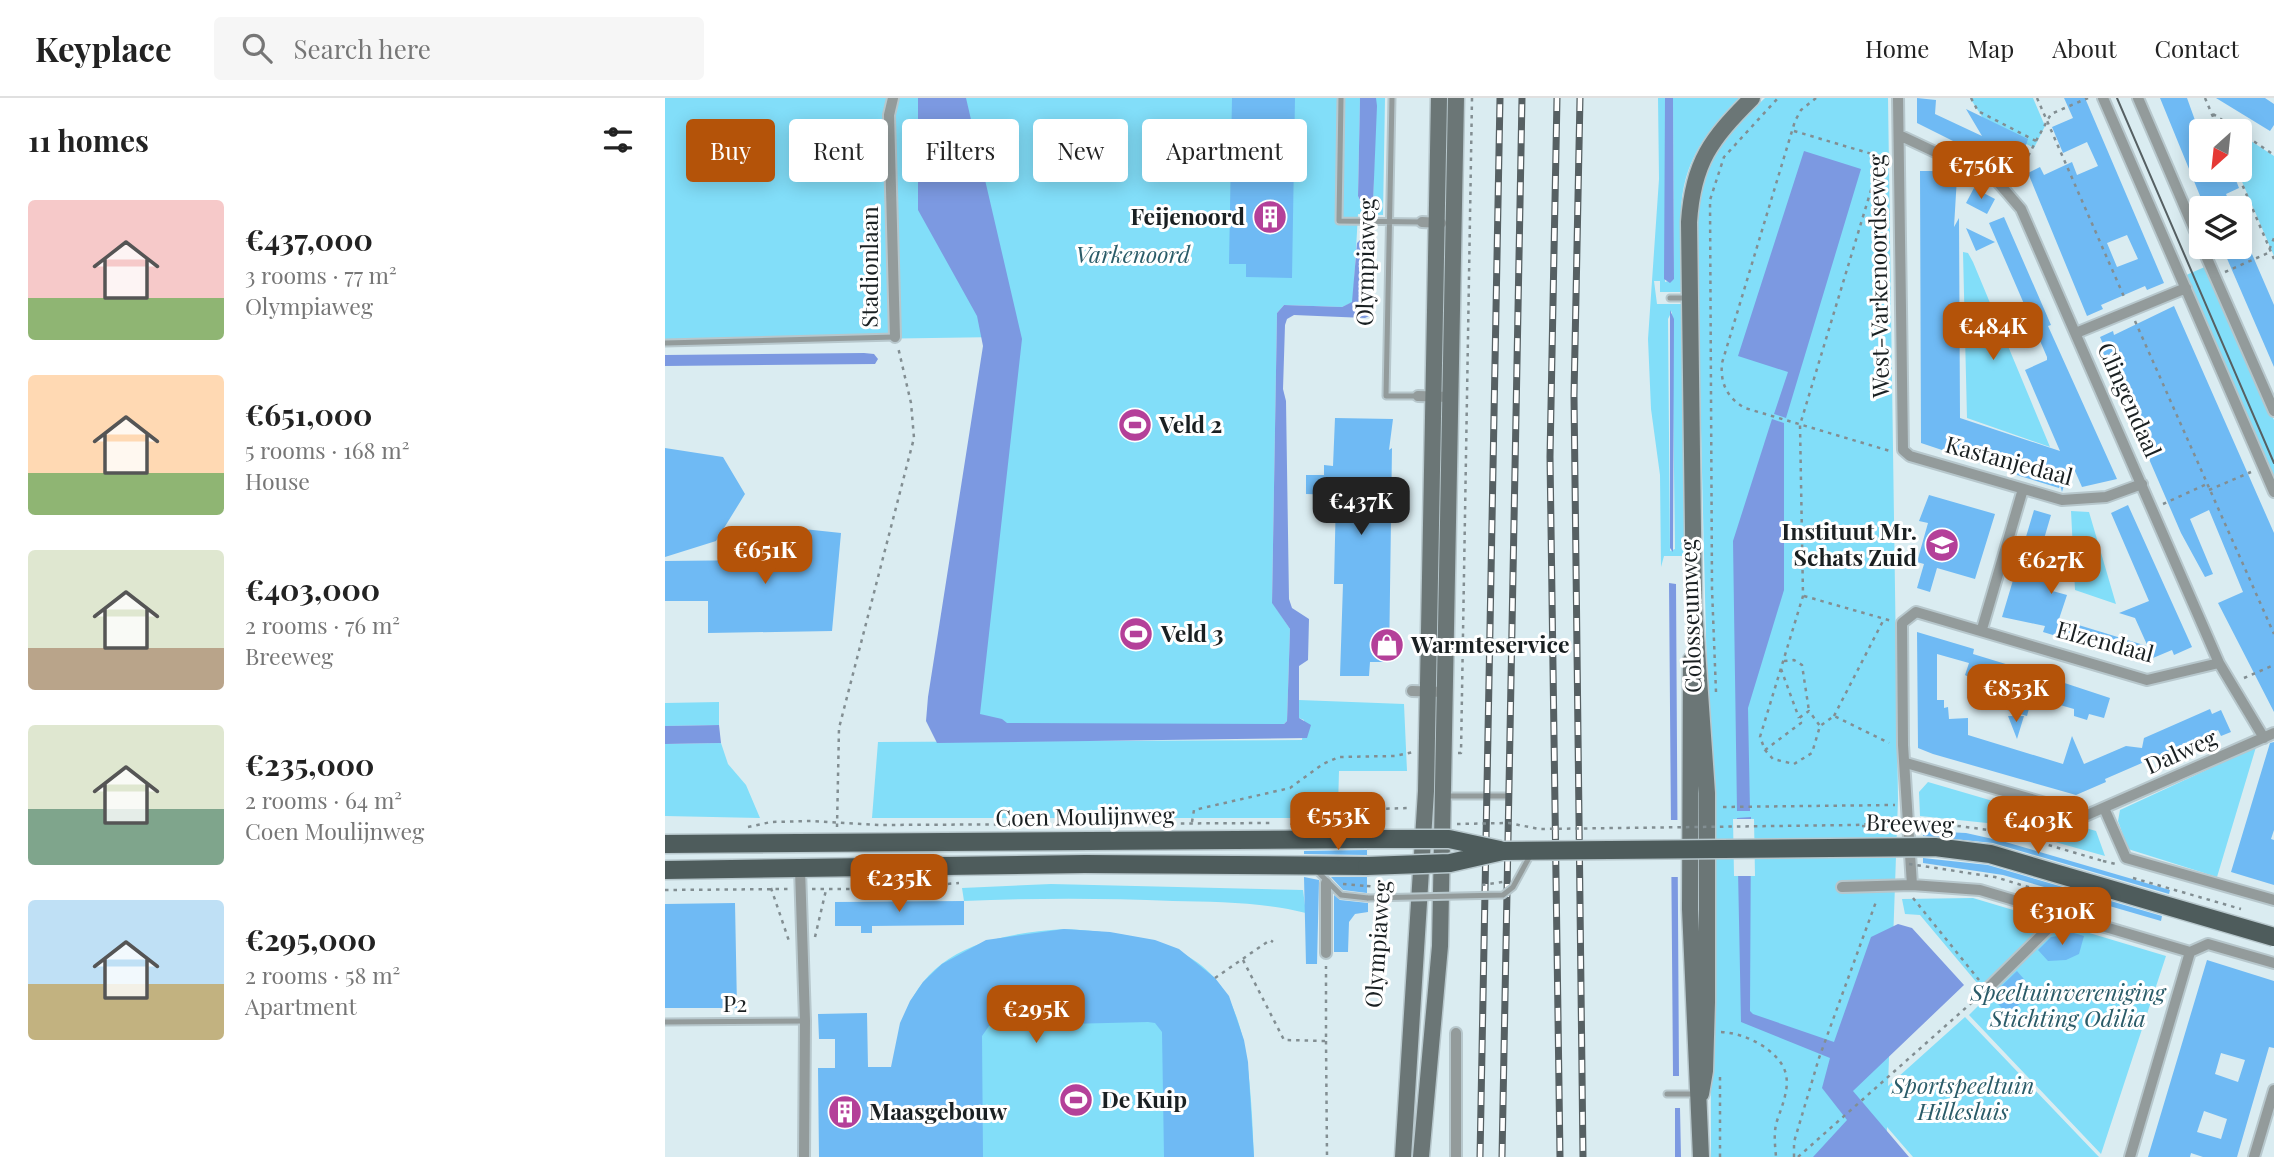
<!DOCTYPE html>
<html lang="en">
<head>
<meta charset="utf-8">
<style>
  :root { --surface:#fff; --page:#f6f6f6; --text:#222; --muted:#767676; --line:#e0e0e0; --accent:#b45309 }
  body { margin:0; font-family:"Playfair Display",serif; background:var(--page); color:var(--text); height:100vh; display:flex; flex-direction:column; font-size:26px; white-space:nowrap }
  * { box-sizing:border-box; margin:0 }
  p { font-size:23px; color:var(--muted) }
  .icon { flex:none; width:38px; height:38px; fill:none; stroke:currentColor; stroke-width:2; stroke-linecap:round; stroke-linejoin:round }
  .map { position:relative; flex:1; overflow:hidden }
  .panel { display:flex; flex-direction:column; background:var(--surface); width:665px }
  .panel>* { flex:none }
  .banner { position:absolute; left:21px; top:21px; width:665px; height:63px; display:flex; gap:14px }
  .needle { width:46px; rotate:207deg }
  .buttons { position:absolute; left:1524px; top:21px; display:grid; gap:14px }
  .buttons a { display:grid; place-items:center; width:63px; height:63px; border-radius:7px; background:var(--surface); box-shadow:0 4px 18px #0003; font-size:35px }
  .price { position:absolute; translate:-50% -60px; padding:0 16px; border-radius:14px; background:var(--accent); color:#fff; font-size:23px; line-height:46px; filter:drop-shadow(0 2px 4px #0008) }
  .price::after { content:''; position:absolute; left:50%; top:42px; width:21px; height:16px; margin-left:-10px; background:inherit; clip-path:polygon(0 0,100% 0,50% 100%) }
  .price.active { background:#222; color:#fff }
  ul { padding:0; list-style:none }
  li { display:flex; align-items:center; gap:21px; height:175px; padding:0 28px }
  li span { display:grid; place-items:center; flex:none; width:196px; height:140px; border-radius:7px; color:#555 }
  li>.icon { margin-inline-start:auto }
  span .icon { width:84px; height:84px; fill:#fffc; stroke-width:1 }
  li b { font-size:30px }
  h2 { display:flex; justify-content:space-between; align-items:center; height:84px; padding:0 28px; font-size:30px }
  .pill { padding:0 24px; border-radius:7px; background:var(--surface); box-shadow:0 4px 18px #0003; font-size:24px; line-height:63px }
  .pill.active { background:var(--accent); color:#fff }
  header { display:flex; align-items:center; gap:42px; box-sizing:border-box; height:98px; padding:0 35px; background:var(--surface); border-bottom:2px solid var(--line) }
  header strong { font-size:33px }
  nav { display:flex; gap:38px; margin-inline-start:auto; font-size:24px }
  .search { width:490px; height:63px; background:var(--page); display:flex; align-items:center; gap:18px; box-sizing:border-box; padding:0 24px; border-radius:7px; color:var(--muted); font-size:26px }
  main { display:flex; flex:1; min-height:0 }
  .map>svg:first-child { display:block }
</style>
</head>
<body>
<header>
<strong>Keyplace</strong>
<div class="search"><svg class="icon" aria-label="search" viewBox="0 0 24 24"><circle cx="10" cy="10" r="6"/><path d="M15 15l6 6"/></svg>Search here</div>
<nav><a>Home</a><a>Map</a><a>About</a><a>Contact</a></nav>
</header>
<main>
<section class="panel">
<h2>11 homes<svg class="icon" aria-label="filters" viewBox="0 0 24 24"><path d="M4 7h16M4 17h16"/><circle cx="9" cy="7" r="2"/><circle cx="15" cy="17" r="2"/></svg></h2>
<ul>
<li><span style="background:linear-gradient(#f6c9c9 70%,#8fb573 0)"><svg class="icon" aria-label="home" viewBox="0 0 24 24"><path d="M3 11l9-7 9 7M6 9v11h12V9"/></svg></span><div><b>€437,000</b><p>3 rooms · 77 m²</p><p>Olympiaweg</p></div></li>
<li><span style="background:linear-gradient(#ffd9b3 70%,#8fb573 0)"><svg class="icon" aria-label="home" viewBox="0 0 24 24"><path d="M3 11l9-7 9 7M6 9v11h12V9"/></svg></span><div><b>€651,000</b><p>5 rooms · 168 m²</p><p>House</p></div></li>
<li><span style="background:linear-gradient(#dfe7d0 70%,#b9a48a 0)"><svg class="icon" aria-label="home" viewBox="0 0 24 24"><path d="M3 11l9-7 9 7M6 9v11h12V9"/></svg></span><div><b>€403,000</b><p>2 rooms · 76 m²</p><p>Breeweg</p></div></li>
<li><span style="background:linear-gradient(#dfe7d0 60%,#7fa58c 0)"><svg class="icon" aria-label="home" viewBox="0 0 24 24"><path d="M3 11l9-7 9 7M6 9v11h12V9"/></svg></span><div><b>€235,000</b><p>2 rooms · 64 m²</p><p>Coen Moulijnweg</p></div></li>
<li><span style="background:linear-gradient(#bfe0f5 60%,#c2b280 0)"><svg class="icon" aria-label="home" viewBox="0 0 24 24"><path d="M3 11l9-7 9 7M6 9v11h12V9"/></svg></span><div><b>€295,000</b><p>2 rooms · 58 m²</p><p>Apartment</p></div></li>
</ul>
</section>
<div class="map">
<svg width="1609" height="1059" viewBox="0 0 1609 1059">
  <rect width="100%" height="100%" fill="#daecf1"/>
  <path fill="#82def9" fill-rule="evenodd" d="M0,0H695L693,98L697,107L704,108L708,104L711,0H720L718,117L693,116L688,204L677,209L619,207L612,215L607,504L625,531L622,623L619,626L290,632L335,239L0,244Z
    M993,0H1000V184L1009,181L1008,0H1074C1004,71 1016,101 1017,194H995V183H989L992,206H1017L1020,458H999L996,469L995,377L986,311L983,241L994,81ZM1007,213L1010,451L1005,453L1003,221Z
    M1100,0H1223L1233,701L1223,988L1300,919L1434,1059H1248L1222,1029L1221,1059H1046L1045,704L1031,125C1034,65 1058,39 1100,0Z
    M1305,0H1368L1380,28L1369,50L1321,25Z
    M1575,36L1609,58V158L1572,72H1575Z
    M1298,154L1303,155L1308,164L1385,349L1302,320Z
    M1542,168L1609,322V385L1519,178Z
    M1406,413L1424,414L1451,506L1410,492Z
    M634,602L739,606L742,673H674L673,709L669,720H207L213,644L637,642L639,622L634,620Z
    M54,604V627L0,628V605Z
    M56,645L63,666L81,687L95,720L0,718V646Z
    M1591,649L1552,779L1463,751L1453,723L1455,712Z
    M1263,684L1431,733L1440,758L1322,725L1255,718L1254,694Z
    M386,786L638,792L641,815C597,804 553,804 508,803C438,800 369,800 299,803L297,790Z
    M1308,800L1501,858L1436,1056L1304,917L1323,898L1255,817L1240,816L1237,801Z
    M399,831C573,839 583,903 589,1059H222C227,917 233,841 399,831Z"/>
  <path fill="#7c99e1" d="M253,0H301L357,241L315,616L337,621L342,625L619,626L622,623L625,531L607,505L612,215L619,207L677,209L687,204L692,145L697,140L705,139L709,156L704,218L700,220L629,217L622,221L620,227L618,291L621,303L624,501L627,510L644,521L643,562L634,568V620L646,627L642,640L272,645L261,623L263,599L318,248L312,218L253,112Z
    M695,0H711L712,8L708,105L704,109L697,107L693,98Z
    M1000,0H1008L1009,181L1005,185L999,181Z
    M1139,53L1196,71L1121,320L1109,316L1123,274L1073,258Z
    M1005,212L1009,221L1008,454L1005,450Z
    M199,255L209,256L213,261L210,266L0,268V257Z
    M1107,321L1119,325V492L1083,610L1085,713H1072L1068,443Z
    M1004,485L1011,486L1014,978H1008Z
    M54,627L56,645L0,646V628Z
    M1086,719L1085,913L1088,916L1169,944L1206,839L1233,826L1247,830L1299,887L1188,993L1244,1059H1148L1182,1022L1157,990L1165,960L1076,924L1072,720Z
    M1010,1010H1015L1016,1059H1010Z"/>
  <path fill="#daecf1" d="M1068,721H1089L1090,778H1069Z
    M1003,722H1015L1016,779H1003Z"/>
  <path fill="#6fbaf4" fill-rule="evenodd" d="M567,0H630L627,180L581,179V166H564Z
    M1252,0L1271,2L1270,16L1317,38L1301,11L1363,41L1352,75L1252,25Z
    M1399,0H1420L1499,185L1482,192L1480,188L1436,207L1438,211L1422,218L1363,75L1375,69L1379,77L1407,64L1412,77L1433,68L1422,44L1398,55L1387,29L1408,20ZM1462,137L1473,161L1452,169L1442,145Z
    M1495,0H1522L1536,39V72H1567L1574,90L1561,96L1567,110H1540Z
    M1551,0H1600L1609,6V27L1605,33Z
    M1255,73H1273V79H1292L1289,129L1294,120L1295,320L1395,353L1360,272L1382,262V259L1324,125L1339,119L1386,227L1383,228L1452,381L1417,389L1406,364L1397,394L1395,387L1394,390L1358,379L1256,345Z
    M1309,90L1330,101L1322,116L1301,105Z
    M1301,130L1330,144L1311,153Z
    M1557,149H1584L1593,170L1609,207V269Z
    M1509,208L1609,435V614L1553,505L1578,494L1544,412L1525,421L1548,476L1540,479L1516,435L1436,250L1439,248L1435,239L1448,233L1449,237Z
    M670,320L728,321L724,352L727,350L724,564H705L704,578H675L678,486H669L671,397L641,396V377H659V367L668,368Z
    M0,350L58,359L80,396L51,443L0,459Z
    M1264,397L1330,416L1310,481L1272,470L1265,494L1252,490L1259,466L1252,464L1263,425L1254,423Z
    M1463,407L1527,549L1509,557L1507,552L1488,560L1470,520L1454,515L1484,503L1446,415Z
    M1369,412L1386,417L1374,458L1393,463L1384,492L1402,497L1394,521L1482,548L1462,555L1461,559L1378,534L1380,528L1337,519Z
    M120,429L176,435L167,533L43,535V503H0V463L107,462Z
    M1252,534L1309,551L1308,556L1344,567L1342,572L1365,579L1366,574L1445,600L1439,620L1424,616L1422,622L1409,618V611L1367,599L1362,618L1302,600L1307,581L1300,577L1304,565L1272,556V602H1279V610L1283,609L1284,621L1303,620V637L1398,666L1407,638L1419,666L1461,648L1477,650L1479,640L1545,611L1547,616L1556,612L1566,634L1556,638L1553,632L1440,681L1441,684L1411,697L1268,656L1253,650Z
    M1343,618H1359L1352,641Z
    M1609,644V732L1606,741L1609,742V787L1566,774L1605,645Z
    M641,718H702V730H640Z
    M1258,733L1301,735L1337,743L1505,792L1504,796L1328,745L1258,738Z
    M702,752V757L639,756V753Z
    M1258,760L1323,767L1497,818L1496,823L1338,777L1258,765Z
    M639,779L654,782L652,866H641Z
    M666,779H702V795L678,792Z
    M669,797L675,802L703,805V814L690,816L684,824L683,854H669Z
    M299,803V827L207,828V835H196V828H170V804Z
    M70,805L72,910H0V806Z
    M399,831L445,834L490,842L514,851L550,880L564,898L579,942L583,964L589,1059H499L497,934L490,925L483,924L324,928L317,938L318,1059H154L153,970H170V941H154L153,916L202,915L203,969H226L235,925L245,903L258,884L277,866L321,842Z
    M1402,833L1419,838L1414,856L1401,862L1383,863L1373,852L1386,839L1401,837Z
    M1542,862L1609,883V950L1604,949L1572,1059H1538L1526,1055L1525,1059H1483ZM1556,955L1580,962L1573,984L1550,976ZM1539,1013L1562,1021L1556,1041L1532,1034Z
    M1352,873L1370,894L1342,916L1326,898Z"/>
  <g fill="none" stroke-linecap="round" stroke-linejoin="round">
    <g stroke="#b7c7cc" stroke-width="9">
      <path id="lane" d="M676,0L674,123L757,124
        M727,0L721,298H753
        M1005,200H1023
        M0,245L230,239
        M779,698H842
        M651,772L676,797L703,800
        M0,924L140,923
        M1002,996H1032"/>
    </g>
    <g stroke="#b7c7cc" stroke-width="14">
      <path id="street" d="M228,0L224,17L230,239
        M1233,0L1238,352L1245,358L1397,402L1441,399L1477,386
        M1438,0L1609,394
        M1473,0L1536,147
        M1234,37L1332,83L1356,111L1554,565L1599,640
        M757,124L776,125
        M1537,149L1609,313
        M1411,235L1521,190
        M753,298L784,299
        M1317,531L1358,391
        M747,593L779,594
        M1241,665L1422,717L1609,635
        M1439,710L1461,760L1609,802
        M135,771L140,923L139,1059
        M661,785V855
        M1247,787L1238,647L1237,525L1251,514L1482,582L1554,565
        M1177,789L1247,787L1315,792L1525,854L1543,846L1609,865
        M1322,891L1399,815
        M791,1059V935
        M1465,1059L1525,854
        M1589,1059L1609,992"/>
    </g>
    <g stroke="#b7c7cc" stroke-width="19">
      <path id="secondary" d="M1026,562L1025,811L1036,1059
        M1036,996L1040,973L1042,904V695L1029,509L1024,124C1028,64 1046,41 1087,0
        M738,1059L761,693L774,0
        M756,1059L775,848L791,0"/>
    </g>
    <g stroke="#b7c7cc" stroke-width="21">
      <path id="primary" d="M0,746L702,741
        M0,772L420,766L702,768"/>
    </g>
    <path stroke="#828e92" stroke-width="2.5" stroke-dasharray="3.5 5" stroke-linecap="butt" d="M1151,0L1136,12L1130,23L1057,265C1055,285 1062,300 1080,310L1225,353
      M1306,0L1313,13L1371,43L1349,85
      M1372,0L1460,201
      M1540,0L1554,33
      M1548,16L1574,33
      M1129,33L1217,59
      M1575,34L1609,57
      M1371,43L1386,16L1423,0
      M1216,59L1135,327L1138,498L1095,639L1100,652L1108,661L1129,666L1147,655L1155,628L1169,618L1224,645
      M1571,72L1609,161
      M1560,174L1603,155L1609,140
      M1470,223L1609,536
      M1544,392L1586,374
      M1498,406L1542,386
      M1139,498L1227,523
      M1119,563L1129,562L1137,567L1144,613
      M1116,571L1134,620
      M1579,580L1609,567
      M1051,594L1047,491L1045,102L1059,59L1113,0
      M1169,618L1219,521
      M1100,652L1136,625L1134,620L1144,613L1155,628
      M793,655H796L807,0
      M1058,709L1230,707
      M527,724L529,712L625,690L658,666L674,659L730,658L748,654
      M626,727L637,713L746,710
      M83,729L106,724L146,723L214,727L607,725
      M172,729L174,630L249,340L246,305L233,249
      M1438,763L1451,766
      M678,786L702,788
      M106,790L124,843
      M147,791H219L294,785
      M0,792L123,791
      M1248,800L1314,882
      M1439,812L1446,813
      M150,839L161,792
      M578,862L619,942L661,943V868
      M550,880L605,842L608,844
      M1056,934C1072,935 1085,940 1098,948C1130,970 1124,989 1113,1020C1108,1033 1110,1046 1111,1059
      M661,943L662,1059
      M1055,1059V978
      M1129,1059V1044L1154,960L1212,801
      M1133,1059L1313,899"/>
    <use href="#lane" stroke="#939b9b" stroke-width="5"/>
    <use href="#street" stroke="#939b9b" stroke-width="10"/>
    <use href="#secondary" stroke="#6b7676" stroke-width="16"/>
    <use href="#primary" stroke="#4e5c5c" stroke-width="18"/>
    <path stroke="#566063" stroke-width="2" d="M1452,0L1609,365"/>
    <g stroke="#566063" stroke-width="7">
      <path id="rail" d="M892,0L885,359L895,1059
        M915,0L909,298L918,1059
        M815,1059L835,0
        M837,1059L857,0"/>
    </g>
    <use href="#rail" stroke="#fff" stroke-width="4.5" stroke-dasharray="13" stroke-linecap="butt"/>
    <g stroke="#b7c7cc" stroke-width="9" stroke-linecap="butt">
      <path id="lane-bridge" d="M703,800L838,797L848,789L866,756"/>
    </g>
    <g stroke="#b7c7cc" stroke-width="21" stroke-linecap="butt">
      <path id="primary-bridge" d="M702,741H784L835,752
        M702,768L785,765L838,753L1270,749L1325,756L1609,839"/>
    </g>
    <path stroke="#828e92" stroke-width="2.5" stroke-dasharray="3.5 5" stroke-linecap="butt" d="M792,726L844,725L874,731L1189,727L1255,723L1339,734L1438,763
      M1197,728L1243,732
      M1244,766L1330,779L1439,812
      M1468,780L1576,811
      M817,787L838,784
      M702,788L713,789"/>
    <use href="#lane-bridge" stroke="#939b9b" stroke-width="5"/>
    <use href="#primary-bridge" stroke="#4e5c5c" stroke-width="18"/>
  </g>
  <defs>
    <g id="building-disc" transform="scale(1.75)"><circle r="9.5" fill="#b44099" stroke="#fff"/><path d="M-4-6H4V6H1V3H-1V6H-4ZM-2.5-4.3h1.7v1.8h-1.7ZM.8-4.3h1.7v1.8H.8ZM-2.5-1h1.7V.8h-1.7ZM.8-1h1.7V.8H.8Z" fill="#fff"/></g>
    <g id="stadium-disc" transform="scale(1.75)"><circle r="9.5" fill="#b44099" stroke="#fff"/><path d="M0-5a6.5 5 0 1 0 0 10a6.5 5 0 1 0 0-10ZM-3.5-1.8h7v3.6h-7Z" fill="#fff"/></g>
    <g id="school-disc" transform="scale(1.75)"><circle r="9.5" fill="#b44099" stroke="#fff"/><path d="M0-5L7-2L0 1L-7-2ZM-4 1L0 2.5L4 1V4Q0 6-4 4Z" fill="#fff"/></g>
    <g id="shop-disc" transform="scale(1.75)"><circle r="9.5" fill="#b44099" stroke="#fff"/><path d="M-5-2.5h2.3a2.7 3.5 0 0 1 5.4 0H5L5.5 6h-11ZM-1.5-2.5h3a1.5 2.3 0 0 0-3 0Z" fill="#fff"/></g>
  </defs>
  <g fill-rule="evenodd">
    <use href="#building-disc" x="605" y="119"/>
    <use href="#stadium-disc" x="470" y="327"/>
    <use href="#school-disc" x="1277" y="447"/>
    <use href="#stadium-disc" x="471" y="536"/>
    <use href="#shop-disc" x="722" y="547"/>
    <use href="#stadium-disc" x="411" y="1002"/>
    <use href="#building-disc" x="180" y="1014"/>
  </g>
  <g text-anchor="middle" stroke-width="6" stroke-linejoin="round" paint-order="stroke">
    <g font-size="23" font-weight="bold" fill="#1a2022" stroke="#fff" text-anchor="start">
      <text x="580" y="127" text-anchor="end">Feijenoord</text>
      <text x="494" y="335">Veld 2</text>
      <text x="1252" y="442" text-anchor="end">Instituut Mr.<tspan x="1252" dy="26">Schats Zuid</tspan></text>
      <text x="496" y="544">Veld 3</text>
      <text x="746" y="555">Warmteservice</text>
      <text x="436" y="1010">De Kuip</text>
      <text x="204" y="1022">Maasgebouw</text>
    </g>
    <g font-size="23" font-style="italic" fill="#2b5c69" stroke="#fff">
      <text x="468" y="165">Varkenoord</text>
      <text x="1403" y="903">Speeltuinvereniging<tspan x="1403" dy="26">Stichting Odilia</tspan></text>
      <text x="1298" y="996">Sportspeeltuin<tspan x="1298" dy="26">Hillesluis</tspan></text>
    </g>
    <g font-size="23" fill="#1a2022" stroke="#fff">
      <text transform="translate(701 164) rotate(-89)" y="8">Olympiaweg</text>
      <text transform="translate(205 169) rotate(-90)" y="8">Stadionlaan</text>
      <text transform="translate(1214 178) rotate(-91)" y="8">West-Varkenoordseweg</text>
      <text transform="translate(1464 302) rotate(66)" y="8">Clingendaal</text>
      <text transform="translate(1344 363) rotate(15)" y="8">Kastanjedaal</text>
      <text transform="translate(1026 518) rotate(-92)" y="8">Colosseumweg</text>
      <text transform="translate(1440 544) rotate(15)" y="8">Elzendaal</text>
      <text transform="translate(1516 654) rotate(-24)" y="8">Dalweg</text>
      <text transform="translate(420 719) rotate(-1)" y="8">Coen Moulijnweg</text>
      <text transform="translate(1245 726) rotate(2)" y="8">Breeweg</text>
      <text transform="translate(713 846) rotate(-86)" y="8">Olympiaweg</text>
      <text x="70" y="914">P2</text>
    </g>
  </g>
</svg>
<div class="buttons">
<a><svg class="needle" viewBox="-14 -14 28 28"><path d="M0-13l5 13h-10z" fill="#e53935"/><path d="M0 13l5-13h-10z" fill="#767676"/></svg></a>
<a><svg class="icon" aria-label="layers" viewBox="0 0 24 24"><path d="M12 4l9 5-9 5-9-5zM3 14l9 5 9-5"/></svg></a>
</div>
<b class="price" style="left:1316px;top:103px">€756K</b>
<b class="price" style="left:1328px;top:264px">€484K</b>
<b class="price active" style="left:696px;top:439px">€437K</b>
<b class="price" style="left:100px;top:488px">€651K</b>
<b class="price" style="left:1386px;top:498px">€627K</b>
<b class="price" style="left:1351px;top:626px">€853K</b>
<b class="price" style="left:673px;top:754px">€553K</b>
<b class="price" style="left:1373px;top:758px">€403K</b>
<b class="price" style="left:234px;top:816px">€235K</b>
<b class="price" style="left:1397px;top:849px">€310K</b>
<b class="price" style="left:371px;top:947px">€295K</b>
<div class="banner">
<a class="pill active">Buy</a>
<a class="pill">Rent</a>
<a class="pill">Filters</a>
<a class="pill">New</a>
<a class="pill">Apartment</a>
</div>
</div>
</main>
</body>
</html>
